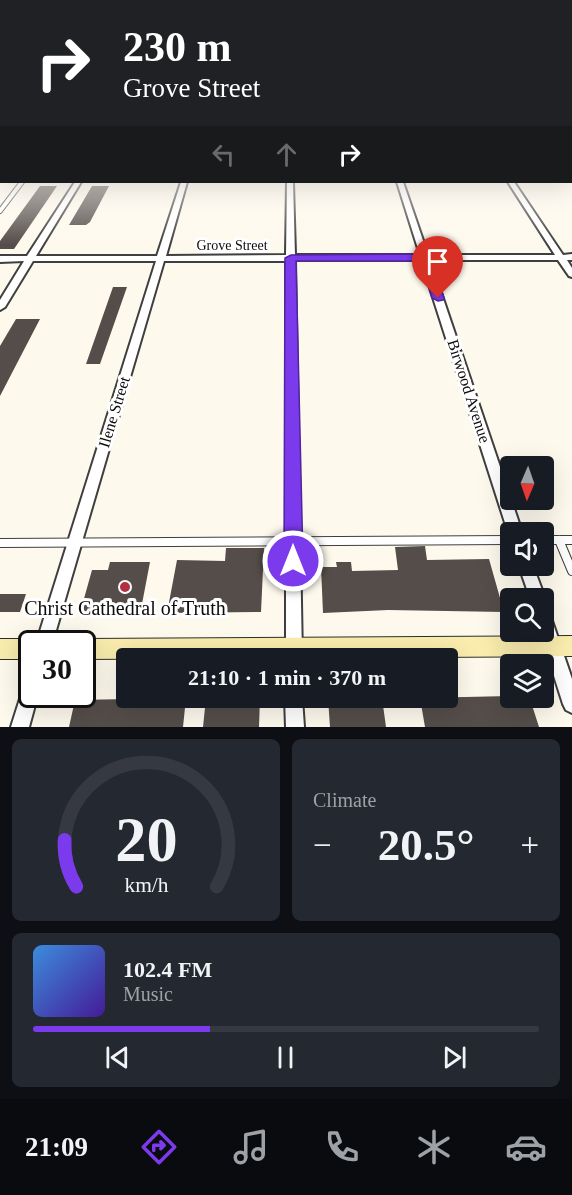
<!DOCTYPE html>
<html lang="en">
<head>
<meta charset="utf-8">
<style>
  :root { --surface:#171b24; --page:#242831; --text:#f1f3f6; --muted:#9ea1a6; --line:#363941; --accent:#7c3aed }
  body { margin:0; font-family:Georgia,serif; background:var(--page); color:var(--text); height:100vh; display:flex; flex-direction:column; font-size:22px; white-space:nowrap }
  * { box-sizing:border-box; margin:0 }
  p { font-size:20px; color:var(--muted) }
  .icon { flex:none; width:33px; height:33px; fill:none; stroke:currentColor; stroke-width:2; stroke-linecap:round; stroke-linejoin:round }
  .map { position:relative; height:727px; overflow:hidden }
  .side { display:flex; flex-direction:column; gap:12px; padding:12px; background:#0d0f14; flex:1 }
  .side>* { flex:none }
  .hud { position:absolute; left:0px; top:0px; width:573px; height:183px; box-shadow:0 6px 24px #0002; background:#202124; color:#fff; overflow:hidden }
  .needle { width:39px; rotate:182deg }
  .buttons { position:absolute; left:500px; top:456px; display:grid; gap:12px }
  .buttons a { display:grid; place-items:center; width:54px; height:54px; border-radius:6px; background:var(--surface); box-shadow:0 6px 24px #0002; font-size:30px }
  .speed { position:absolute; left:18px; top:630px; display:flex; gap:12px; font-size:30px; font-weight:700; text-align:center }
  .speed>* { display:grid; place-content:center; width:78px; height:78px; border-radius:50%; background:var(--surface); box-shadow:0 6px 24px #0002; line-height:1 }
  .speed .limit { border:3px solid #111; border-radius:9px; background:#fff; color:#111 }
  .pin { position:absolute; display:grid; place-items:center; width:51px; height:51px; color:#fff; margin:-62px -26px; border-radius:50% 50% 50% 0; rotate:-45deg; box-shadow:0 0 6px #0007 }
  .pin .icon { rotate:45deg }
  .me { position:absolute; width:66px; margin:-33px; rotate:0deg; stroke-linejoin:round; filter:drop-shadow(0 0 4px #0008) }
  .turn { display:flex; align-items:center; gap:21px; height:126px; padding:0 24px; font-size:27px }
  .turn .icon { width:78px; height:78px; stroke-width:2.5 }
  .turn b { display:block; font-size:42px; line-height:51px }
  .lanes { display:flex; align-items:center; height:57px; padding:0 24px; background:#0003; justify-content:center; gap:30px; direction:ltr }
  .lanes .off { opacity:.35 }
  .big { font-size:45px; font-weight:800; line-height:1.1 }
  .side .widget { flex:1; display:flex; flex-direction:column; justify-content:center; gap:9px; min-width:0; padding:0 21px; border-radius:9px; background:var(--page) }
  .side .dial { align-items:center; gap:0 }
  .dial svg { height:156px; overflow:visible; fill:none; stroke:var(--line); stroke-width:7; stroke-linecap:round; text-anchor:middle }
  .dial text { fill:var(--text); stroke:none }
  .song { display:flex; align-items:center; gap:18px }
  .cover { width:72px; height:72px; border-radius:9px; background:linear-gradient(135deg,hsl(210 70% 55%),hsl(260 70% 35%)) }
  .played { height:6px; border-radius:3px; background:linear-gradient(90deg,var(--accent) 35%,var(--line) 35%) }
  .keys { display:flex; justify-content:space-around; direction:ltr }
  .heat { display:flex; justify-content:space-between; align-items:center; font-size:33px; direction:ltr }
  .side .tiles { flex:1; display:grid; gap:12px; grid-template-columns:1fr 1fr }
  .widget:last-child { grid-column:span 2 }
  .trip { position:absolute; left:116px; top:648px; width:342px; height:60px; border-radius:6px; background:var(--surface); box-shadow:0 6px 24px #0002; font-weight:800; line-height:60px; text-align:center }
  .dock { display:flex; height:96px; justify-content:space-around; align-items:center; background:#090b0e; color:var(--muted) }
  .dock .icon { width:42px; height:42px }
  .dock .active { color:var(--accent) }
  .dock b { font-size:27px; color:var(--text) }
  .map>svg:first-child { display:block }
</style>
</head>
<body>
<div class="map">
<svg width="572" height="727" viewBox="0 0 572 727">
  <rect width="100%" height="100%" fill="#fef9ed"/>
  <path fill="#544d49" d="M40 186H57L14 249H0V241Z
    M92 186H109L90 222 86 225H69Z
    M113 287H127L100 364H86Z
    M16 319H40L0 396V346Z
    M425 546 427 560 489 559 504 612 388 610 323 613 321 567H337L336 562H351L352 571 398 570 395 547Z
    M226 548H264L261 612 167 613 177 560 225 561Z
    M110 562H150L142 604H144L143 613H80L92 570H108Z
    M0 594H26L20 612H0Z
    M510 696 526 698 531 702 539 727H425L420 698Z
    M186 698 183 727H69L75 700Z
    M206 698H260L259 727H203Z
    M328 698H382L386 727H330Z"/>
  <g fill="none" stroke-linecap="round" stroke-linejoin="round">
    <defs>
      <path id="service-far1" d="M0 211 22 182"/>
      <path id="service" d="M543 540H572
        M559 540 572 571
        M0 543 510 540"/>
      <path id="minor" d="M75 182H81L36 256H157L181 182H187L166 256 286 255 287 182H293L295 255H420L397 182H403L428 255H555L508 182H514L563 255 572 254V260H567L572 268V277L569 276 558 260H430L522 532H510V536L508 532 421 260H295L302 658H286V261H164L52 644H36L156 261H33L5 307 0 310V300L24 261 0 262V256H27Z
        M519 566H533L545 598 543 602V598H530Z
        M543 611 549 613 551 618 572 679V713L566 710 563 704 540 632H543Z
        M32 678V694H38L29 727H11L24 686 26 680Z
        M285 698H302L304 727H286Z"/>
      <path id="tertiary" d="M0 147H2L0 153Z"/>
      <path id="secondary" d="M572 636V656L82 659V644H74L82 639Z
        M0 639H32L40 644H32V659H0Z"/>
    </defs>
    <use href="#service-far1" stroke="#3f3f3f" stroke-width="6"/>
    <use href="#service" stroke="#3f3f3f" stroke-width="10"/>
    <use href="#minor" stroke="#3f3f3f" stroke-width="4"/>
    <use href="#tertiary" stroke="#3f3f3f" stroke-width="3"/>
    <use href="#secondary" stroke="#2e2e2e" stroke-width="2"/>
    <use href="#service-far1" stroke="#fff" stroke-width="4"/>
    <use href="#service" stroke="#fff" stroke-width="8"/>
    <use href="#minor" fill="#fff" fill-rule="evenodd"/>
    <use href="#tertiary" fill="#fff" fill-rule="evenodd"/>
    <use href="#secondary" fill="#f9ecad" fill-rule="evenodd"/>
  </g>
  <linearGradient id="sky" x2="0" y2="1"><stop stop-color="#93c5ec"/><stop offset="0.58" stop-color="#fffcf7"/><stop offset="1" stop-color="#fffcf7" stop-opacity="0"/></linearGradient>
  <rect width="572" height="245" fill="url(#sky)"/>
  <path fill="#7c3aed" stroke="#51269a" stroke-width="1.5" d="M425 254 430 257 444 298 443 300 438 301 432 298 421 261H296L303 561 300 567 293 569 286 567 284 561 285 258 291 255Z"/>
  <circle fill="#b22f3d" stroke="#fff" stroke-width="2" cx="125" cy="587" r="6"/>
  <g text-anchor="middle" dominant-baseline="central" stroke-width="6" stroke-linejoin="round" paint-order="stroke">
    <g font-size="14" fill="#0c0c0c" stroke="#fff">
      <text x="232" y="245">Grove Street</text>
    </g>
    <g font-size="16" fill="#0c0c0c" stroke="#fff">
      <text transform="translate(469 391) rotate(72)">Birwood Avenue</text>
      <text transform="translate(114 412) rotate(-73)">Ilene Street</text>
    </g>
    <g font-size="20" fill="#0c0c0c" stroke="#fff">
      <text x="125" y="608">Christ Cathedral of Truth</text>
    </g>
  </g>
</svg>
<div class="buttons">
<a><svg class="needle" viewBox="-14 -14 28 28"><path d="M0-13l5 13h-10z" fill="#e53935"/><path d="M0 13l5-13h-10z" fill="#9ea1a6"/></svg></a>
<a><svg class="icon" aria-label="sound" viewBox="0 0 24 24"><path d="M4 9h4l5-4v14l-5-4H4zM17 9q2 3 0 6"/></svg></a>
<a><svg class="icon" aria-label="search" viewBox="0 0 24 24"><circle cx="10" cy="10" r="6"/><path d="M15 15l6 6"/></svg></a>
<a><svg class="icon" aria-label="layers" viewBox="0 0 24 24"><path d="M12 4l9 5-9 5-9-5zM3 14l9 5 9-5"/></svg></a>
</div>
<div class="speed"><div class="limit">30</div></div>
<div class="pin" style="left:438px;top:298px;background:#d93025"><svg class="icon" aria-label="arrive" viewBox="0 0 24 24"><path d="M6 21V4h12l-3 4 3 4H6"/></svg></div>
<svg class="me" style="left:293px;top:561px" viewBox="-20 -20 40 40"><circle r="17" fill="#7c3aed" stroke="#fff" stroke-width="3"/><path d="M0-11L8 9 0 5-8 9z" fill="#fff"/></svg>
<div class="trip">21:10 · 1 min · 370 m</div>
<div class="hud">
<div class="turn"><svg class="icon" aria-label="right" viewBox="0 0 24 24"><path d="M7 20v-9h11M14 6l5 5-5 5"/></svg><div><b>230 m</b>Grove Street</div></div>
<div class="lanes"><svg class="icon off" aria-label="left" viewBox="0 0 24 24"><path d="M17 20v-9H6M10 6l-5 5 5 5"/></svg><svg class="icon off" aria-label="ahead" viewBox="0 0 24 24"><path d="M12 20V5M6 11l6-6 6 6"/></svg><svg class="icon" aria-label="right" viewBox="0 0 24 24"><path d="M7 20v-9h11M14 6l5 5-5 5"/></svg></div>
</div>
</div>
<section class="side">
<div class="tiles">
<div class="widget dial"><svg viewBox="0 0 100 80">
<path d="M14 69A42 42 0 1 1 86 69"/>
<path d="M14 69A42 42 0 0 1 8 45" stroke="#7c3aed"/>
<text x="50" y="56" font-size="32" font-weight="700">20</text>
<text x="50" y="72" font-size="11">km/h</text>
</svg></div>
<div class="widget"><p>Climate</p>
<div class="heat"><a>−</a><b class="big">20.5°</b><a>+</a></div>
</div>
<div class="widget">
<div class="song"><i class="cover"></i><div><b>102.4 FM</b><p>Music</p></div></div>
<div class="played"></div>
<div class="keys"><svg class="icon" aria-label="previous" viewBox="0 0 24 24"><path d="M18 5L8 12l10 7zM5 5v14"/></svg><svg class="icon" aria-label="pause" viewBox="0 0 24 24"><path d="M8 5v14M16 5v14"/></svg><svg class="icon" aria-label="next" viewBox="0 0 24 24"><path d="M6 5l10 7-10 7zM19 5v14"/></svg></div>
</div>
</div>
</section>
<nav class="dock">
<b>21:09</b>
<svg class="icon active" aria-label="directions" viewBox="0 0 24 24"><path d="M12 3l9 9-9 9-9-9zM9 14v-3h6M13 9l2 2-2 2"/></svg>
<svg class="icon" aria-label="music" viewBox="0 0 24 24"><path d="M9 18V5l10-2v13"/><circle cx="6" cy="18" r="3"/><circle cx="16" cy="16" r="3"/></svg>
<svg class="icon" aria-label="phone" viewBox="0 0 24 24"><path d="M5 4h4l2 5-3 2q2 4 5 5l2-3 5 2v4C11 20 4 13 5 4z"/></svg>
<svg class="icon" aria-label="climate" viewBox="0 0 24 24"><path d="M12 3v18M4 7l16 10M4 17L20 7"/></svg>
<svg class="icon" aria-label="car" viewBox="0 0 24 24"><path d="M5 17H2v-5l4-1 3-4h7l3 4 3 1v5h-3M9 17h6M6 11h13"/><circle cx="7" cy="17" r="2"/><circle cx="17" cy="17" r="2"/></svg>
</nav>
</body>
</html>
